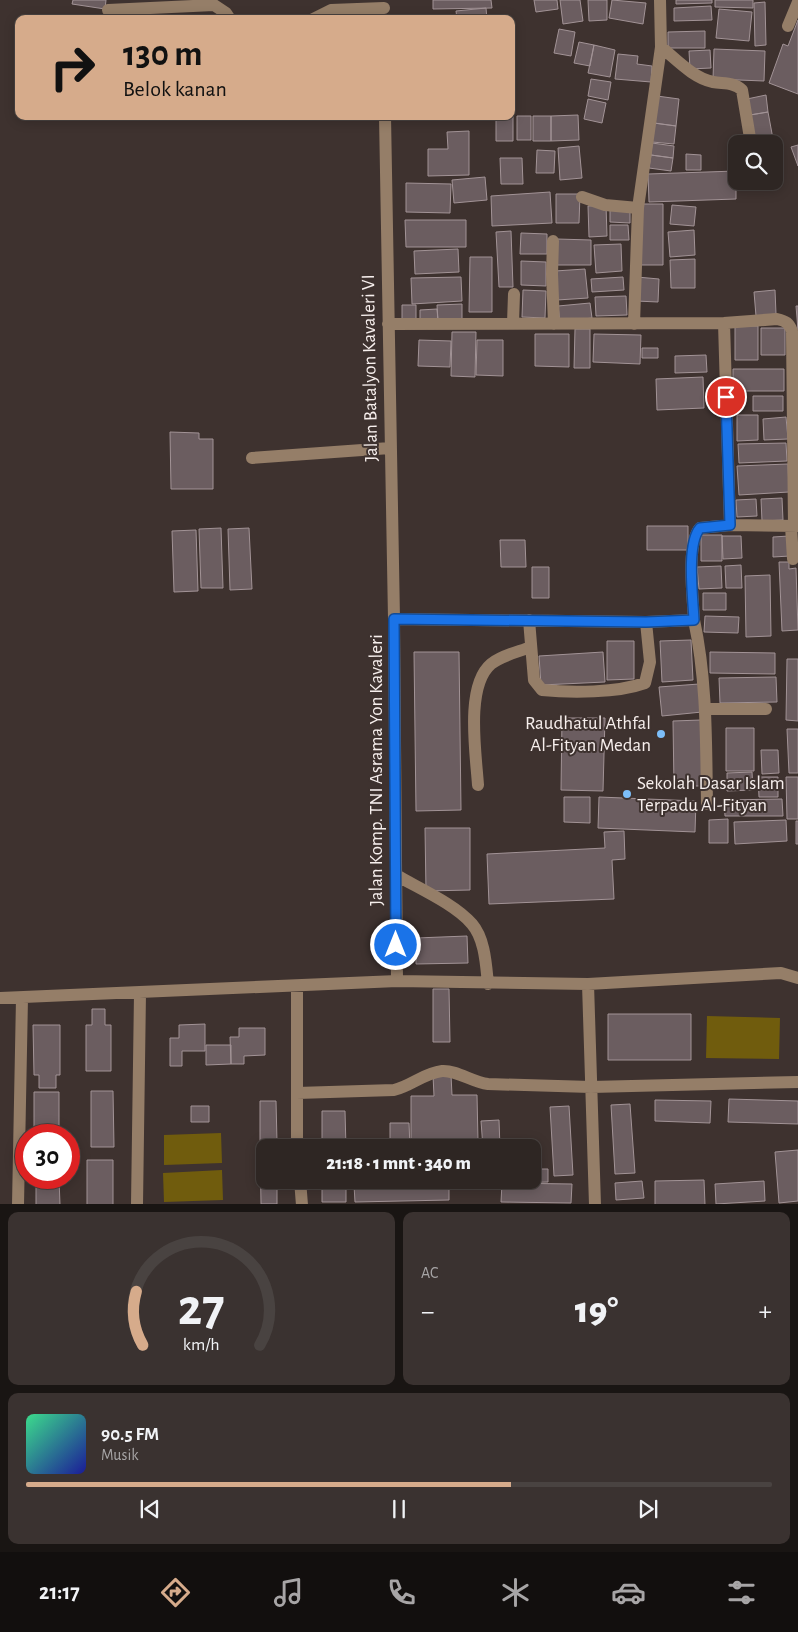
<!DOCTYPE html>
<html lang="id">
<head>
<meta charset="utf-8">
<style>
  :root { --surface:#2e2623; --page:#3a3230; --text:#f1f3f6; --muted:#a7a5a6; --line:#494341; --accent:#d6ab8b }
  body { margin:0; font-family:"Alegreya Sans",sans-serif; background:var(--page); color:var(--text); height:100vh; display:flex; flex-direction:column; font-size:19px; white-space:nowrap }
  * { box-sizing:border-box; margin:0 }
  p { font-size:16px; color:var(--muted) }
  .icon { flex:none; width:28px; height:28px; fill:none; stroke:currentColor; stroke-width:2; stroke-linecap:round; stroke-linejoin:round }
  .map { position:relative; height:1204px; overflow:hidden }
  .panel { display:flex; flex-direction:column; gap:8px; padding:8px; background:#191513; flex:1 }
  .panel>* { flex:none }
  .guide { position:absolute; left:15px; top:15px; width:500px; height:105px; border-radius:10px; box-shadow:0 2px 12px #0003,0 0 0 1px var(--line); background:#d6ab8b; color:#111; overflow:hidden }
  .fabs { position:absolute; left:728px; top:135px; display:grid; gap:10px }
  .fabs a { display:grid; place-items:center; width:55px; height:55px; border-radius:10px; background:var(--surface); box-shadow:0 2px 12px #0003,0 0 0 1px var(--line); font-size:25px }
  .speed { position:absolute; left:15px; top:1124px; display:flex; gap:10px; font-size:25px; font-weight:700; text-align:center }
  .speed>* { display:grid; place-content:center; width:65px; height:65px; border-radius:50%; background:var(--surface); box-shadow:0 2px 12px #0003,0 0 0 1px var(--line); line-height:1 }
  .speed .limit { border:8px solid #d22; background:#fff; color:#111 }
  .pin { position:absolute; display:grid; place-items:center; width:42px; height:42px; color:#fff; margin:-21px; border:2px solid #fff; border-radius:50%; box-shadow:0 1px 5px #0007 }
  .me { position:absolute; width:55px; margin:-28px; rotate:0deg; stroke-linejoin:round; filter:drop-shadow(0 0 4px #0008) }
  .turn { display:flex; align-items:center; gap:18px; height:105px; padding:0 25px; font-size:22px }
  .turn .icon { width:65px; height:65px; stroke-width:2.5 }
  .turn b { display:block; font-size:35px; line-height:42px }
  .big { font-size:38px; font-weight:800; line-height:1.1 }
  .panel .card { flex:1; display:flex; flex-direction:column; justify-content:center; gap:8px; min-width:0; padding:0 18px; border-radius:10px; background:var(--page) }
  .panel .dial { align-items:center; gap:0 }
  .dial svg { height:130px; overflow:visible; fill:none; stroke:var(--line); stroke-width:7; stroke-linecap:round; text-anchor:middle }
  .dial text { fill:var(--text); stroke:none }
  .song { display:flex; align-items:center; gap:15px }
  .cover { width:60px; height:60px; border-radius:8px; background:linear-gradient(135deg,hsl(150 70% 55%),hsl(240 70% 35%)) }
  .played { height:5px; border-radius:2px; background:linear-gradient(90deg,var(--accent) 65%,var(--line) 65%) }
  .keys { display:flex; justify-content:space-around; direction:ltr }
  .heat { display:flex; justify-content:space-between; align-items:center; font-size:28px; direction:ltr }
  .panel .tiles { flex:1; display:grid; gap:8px; grid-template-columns:1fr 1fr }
  .card:last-child { grid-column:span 2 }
  .trip { position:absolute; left:256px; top:1139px; width:285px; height:50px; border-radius:10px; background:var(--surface); box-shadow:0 2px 12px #0003,0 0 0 1px var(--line); font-weight:800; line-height:50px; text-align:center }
  .menu { display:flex; height:80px; justify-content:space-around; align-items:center; background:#120f0e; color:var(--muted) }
  .menu .icon { width:35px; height:35px }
  .menu .on { color:var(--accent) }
  .menu b { font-size:22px; color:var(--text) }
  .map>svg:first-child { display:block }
</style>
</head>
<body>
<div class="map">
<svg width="798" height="1205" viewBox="0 0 798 1205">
  <rect width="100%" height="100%" fill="#3e322f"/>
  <path fill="#705c0d" d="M707 1016 780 1018 779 1059 706 1058Z
    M221 1133 222 1163 164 1165V1135Z
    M222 1170 223 1200 164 1202 163 1173Z"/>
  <path fill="#6b5d60" stroke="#a29396" d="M73 0H106L105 9 72 4Z
    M433 0H491L492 8 433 9Z
    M534 0H557L558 9 536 12Z
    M560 0H580L583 21 563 24Z
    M588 0H607V20L589 21Z
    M612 0 646 3 643 24 609 18Z
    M676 0H712V3L676 4Z
    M715 0H753V8L715 7Z
    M765 2 766 45 755 46 754 3Z
    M711 6 712 20 674 21V8Z
    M486 8 487 19H457L456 11Z
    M719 9 752 12 749 41 716 38Z
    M798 20V94L769 83 783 44 788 46Z
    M559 29 575 32 571 56 554 53Z
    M705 31V48H668V32Z
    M579 42 594 45 590 66 574 63Z
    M594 45 615 50 610 77 588 73Z
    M714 49 765 51 764 81 713 79Z
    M710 50 711 68 690 69 689 51Z
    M618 54 638 56 637 64 652 66 651 82 615 79Z
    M591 79 611 82 608 100 588 96Z
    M766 95 768 112 750 115 747 99Z
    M657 96 679 99 676 126 654 123Z
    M588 99 606 103 602 123 584 119Z
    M768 112 773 139 755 142 750 115Z
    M511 115H513V141H496V116Z
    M578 115 579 140 551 141V116Z
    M517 116H531V140H517Z
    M533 116H551V141H533Z
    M654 123 676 126 674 144 652 142Z
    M469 131V175L428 176V149H448L447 132Z
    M773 139 777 158H774V144L755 142Z
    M652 143 674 146 673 158 651 155Z
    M798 145V166L791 147Z
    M579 146 582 178 560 180 558 148Z
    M537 150 555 151 554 173H536Z
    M686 154 701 155V170H686Z
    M651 155 673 158 671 171 649 168Z
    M500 158H522L523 184H501Z
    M736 171V199L649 202 648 174Z
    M485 177 487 200 454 203 452 180Z
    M406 183 451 184 450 213 406 212Z
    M550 192 552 223 492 226 491 196Z
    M556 194H580L579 223H556Z
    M640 204H663V265H641Z
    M606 205 607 236 589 237 588 206Z
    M672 205 696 207 694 226 670 224Z
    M610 208H630V223L610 222Z
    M405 220H466V247H406Z
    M610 225H628L629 240H610Z
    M694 230 695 255 670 257 668 232Z
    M511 231 513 287H499L496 232Z
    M521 233 547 234V254H520Z
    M557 239 591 240V265H557Z
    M621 244 622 271 596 273 594 245Z
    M458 249 459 272 415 274 414 251Z
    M470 257H492V312H469Z
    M695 259V288H671L670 260Z
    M521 261 546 262V286L521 285Z
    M585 269 588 298 557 300 555 271Z
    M461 277 462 301 412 304 411 278Z
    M623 277 624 290 592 292 591 279Z
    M637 277 659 279 658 302 636 301Z
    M523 290 546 291 545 318 522 317Z
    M775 290 776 314 756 316 754 292Z
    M626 296 627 315 596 316 595 297Z
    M590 303 592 318 560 322 558 306Z
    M462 304V321H438L437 305Z
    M402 305H416V323H402Z
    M796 306H798V330Z
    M437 309 438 321 420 322V310Z
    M735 326H758V360H735Z
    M761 328H785V355H761Z
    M575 329H590V368H574Z
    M452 332H476L475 377 451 376Z
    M535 334H569V367L535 366Z
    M594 334 641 335 640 364 593 362Z
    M419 340 451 341 450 367 418 366Z
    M477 340H503V376L476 375Z
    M642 348H658V358H642Z
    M706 355 707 372 675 373V356Z
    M733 369H784V391H733Z
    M703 377 704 408 657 410 656 379Z
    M753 396H783V411H753Z
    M737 415H758V440L737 441Z
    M786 417 788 439 764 440 763 419Z
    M170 432 199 433V439H213V489H171Z
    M786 443 787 461 739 463 738 444Z
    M788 464 789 492 739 495 737 466Z
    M782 498 783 520 762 521 761 499Z
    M756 499 757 516 737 517 736 500Z
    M647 526H688V550H647Z
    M221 528 223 588H201L199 529Z
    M249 528 252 589 230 590 228 529Z
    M196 530 198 591 174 592 172 531Z
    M701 535H722V561H701Z
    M722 536H741L742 558 723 559Z
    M789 536 790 556 773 557V537Z
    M500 540H525L526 567H501Z
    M779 562H789V569L796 568 798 630 782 631Z
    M741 565 742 588H726L725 566Z
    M721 566 722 588 699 589 697 567Z
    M532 567H549V598H532Z
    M770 575 771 636 746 637 745 576Z
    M703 593H726V610H703Z
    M705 616 739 617 738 633 704 632Z
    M691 640 693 680 662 682 660 641Z
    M607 641H634V679L607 680Z
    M414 652H459L461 810 416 811Z
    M603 652 605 682 541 685 539 656Z
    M710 652 775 653V674L710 673Z
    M787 659H798V721L786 720Z
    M776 677 777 702 720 703 719 678Z
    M699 684 702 712 662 716 659 687Z
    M562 718H605L603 791 561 790Z
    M701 720 702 786H674L673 721Z
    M726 728H754V771H726Z
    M787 729H798V773H789Z
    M761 750H778L779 773 762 774Z
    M752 772 753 790 727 791V773Z
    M758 777H778V797H759Z
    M786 777H798V819H787Z
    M564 797H590V823L564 822Z
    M599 797 696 801 695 832 598 828Z
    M782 799 783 816H725L724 800Z
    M728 819V843H709V820Z
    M786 820 787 841 735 844 734 822Z
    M796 821H798V844H796Z
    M425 828H470V890L426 891Z
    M624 831 625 859 612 860 614 899 489 904 487 854 605 848 604 832Z
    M467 936 468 963 416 964V938Z
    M433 989H449L450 1042H433Z
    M92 1009H105V1025H111V1071H86V1025H92Z
    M608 1014H691V1060H608Z
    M205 1024V1051H182V1066H170V1038H179V1025Z
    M33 1025H60V1075H56V1088H39V1075H34Z
    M239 1028H265V1055L244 1056V1064H231L230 1037H239Z
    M206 1045H231V1064L206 1065Z
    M433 1075H451L452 1095H477L478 1141 411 1142V1096H434Z
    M91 1091H113L114 1147H91Z
    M34 1092H59V1135H34Z
    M729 1099 798 1101V1124L728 1122Z
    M655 1100 711 1101 710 1123 655 1121Z
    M260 1101H276L277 1142H260Z
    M630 1104 635 1173 615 1174 611 1105Z
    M191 1106H209V1122H191Z
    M569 1106 573 1175 554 1176 550 1107Z
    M322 1111H345L346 1148H322Z
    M499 1120 500 1148H483L481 1121Z
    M390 1123H409L410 1148H390Z
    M260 1144H276V1148H265V1180H277V1204H261Z
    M798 1150V1201L779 1203 775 1152Z
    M87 1160H113V1205H87Z
    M532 1169H548V1182L512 1183V1180H532Z
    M36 1178H59L60 1205H36Z
    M322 1180H346V1202H322Z
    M704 1180 705 1205H655V1181Z
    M642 1181 644 1198 616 1200 615 1183Z
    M764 1181 765 1201 716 1204 715 1184Z
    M449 1183V1200L355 1202 354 1185Z
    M502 1183 572 1184 571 1203 501 1202Z"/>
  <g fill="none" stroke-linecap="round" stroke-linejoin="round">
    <path stroke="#957e68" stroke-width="12" d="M108 10 214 5 226 13 230 19
      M313 19 331 10 384 8
      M788 26 798 2
      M661 47C676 59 693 78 713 82 723 84 734 82 742 90L751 144
      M385 116 394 619 397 981
      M582 197 605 205 638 208
      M553 241 552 274 554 324
      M513 323 514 294
      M724 323 730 525
      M388 324 724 323 777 319C786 321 789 323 792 331L794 526
      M634 324 638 208 661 47 660 0
      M252 458 390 448
      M791 526 793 559
      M394 619 646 622 694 620C693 598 686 544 700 528L730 525 798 526
      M529 620 534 680 542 690C571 693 617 693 645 683L650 662 646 622
      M694 620C707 680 706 743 707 804
      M705 709H766
      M478 785C476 754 465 686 491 664 502 655 518 652 531 647
      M396 875C418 888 455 904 472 924 485 939 486 965 488 984
      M588 984 595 1205
      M0 998 397 981 588 984 781 973 798 978
      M297 1093 394 1090C411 1086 424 1073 442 1071 457 1070 472 1082 488 1084L591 1087 798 1082
      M297 1148V986
      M300 1180 302 1205
      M18 1205 22 998
      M137 1205 140 993"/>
  </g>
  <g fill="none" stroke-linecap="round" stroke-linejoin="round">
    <defs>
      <path id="route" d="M396 945 394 619 646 622 694 620C693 598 686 544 700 528L730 525 726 397"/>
    </defs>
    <use href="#route" stroke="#114b97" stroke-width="12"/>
    <use href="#route" stroke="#1a73e8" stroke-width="9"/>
  </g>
  <g fill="#7cbef9" stroke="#3e322f" stroke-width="2">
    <circle cx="661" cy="734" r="5"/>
    <circle cx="627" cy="794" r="5"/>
  </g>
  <g text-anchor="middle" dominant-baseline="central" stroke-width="4" stroke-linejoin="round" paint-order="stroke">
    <g font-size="19" fill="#f7efed" stroke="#3e322f">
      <text transform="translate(370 368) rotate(-91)">Jalan Batalyon Kavaleri VI</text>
      <text transform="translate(376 770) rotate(-90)">Jalan Komp. TNI Asrama Yon Kavaleri</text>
    </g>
    <g font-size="19" fill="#f7efed" stroke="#3e322f" text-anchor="end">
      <text x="651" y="723">Raudhatul Athfal<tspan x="651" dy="22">Al-Fityan Medan</tspan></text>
      <text x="637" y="783" text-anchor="start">Sekolah Dasar Islam<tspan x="637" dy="22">Terpadu Al-Fityan</tspan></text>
    </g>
  </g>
</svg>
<div class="fabs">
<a><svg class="icon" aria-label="search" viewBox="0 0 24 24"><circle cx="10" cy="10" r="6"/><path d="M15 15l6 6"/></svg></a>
</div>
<div class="speed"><div class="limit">30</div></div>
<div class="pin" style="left:726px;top:397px;background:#d93025"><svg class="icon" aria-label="arrive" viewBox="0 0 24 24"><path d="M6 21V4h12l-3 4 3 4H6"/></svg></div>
<svg class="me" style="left:396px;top:945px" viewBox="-20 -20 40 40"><circle r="17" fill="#1a73e8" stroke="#fff" stroke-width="3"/><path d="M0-11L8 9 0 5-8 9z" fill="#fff"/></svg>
<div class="trip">21:18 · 1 mnt · 340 m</div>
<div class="guide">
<div class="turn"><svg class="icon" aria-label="right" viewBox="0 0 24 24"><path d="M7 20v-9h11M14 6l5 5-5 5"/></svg><div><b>130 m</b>Belok kanan</div></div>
</div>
</div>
<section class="panel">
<div class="tiles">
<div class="card dial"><svg viewBox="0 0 100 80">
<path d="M14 69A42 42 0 1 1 86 69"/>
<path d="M14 69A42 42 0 0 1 10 36" stroke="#d6ab8b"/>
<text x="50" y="56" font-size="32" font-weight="700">27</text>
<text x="50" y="72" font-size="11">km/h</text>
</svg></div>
<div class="card"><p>AC</p>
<div class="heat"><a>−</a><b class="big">19°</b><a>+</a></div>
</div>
<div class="card">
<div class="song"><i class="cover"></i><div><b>90.5 FM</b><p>Musik</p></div></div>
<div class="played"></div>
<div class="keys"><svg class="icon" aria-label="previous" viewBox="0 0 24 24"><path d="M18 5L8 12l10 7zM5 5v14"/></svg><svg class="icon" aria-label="pause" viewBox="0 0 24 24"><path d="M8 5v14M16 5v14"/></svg><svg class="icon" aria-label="next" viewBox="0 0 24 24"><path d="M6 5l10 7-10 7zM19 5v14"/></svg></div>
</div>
</div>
</section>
<nav class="menu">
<b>21:17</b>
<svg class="icon on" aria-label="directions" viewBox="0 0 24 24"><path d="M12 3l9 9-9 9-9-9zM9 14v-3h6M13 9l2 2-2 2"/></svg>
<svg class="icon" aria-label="music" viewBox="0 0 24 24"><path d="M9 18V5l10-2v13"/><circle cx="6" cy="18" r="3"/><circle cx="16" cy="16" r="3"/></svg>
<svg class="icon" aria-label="phone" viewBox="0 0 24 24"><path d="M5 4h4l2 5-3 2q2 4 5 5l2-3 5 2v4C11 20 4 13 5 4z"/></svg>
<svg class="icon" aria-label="climate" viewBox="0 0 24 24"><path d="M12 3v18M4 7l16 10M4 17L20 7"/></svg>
<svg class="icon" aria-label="car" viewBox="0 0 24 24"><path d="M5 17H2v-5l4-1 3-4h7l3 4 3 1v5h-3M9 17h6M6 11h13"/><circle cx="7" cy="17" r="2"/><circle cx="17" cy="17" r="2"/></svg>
<svg class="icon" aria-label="filters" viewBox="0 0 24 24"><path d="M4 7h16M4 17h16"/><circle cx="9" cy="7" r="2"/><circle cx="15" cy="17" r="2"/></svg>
</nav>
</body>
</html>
